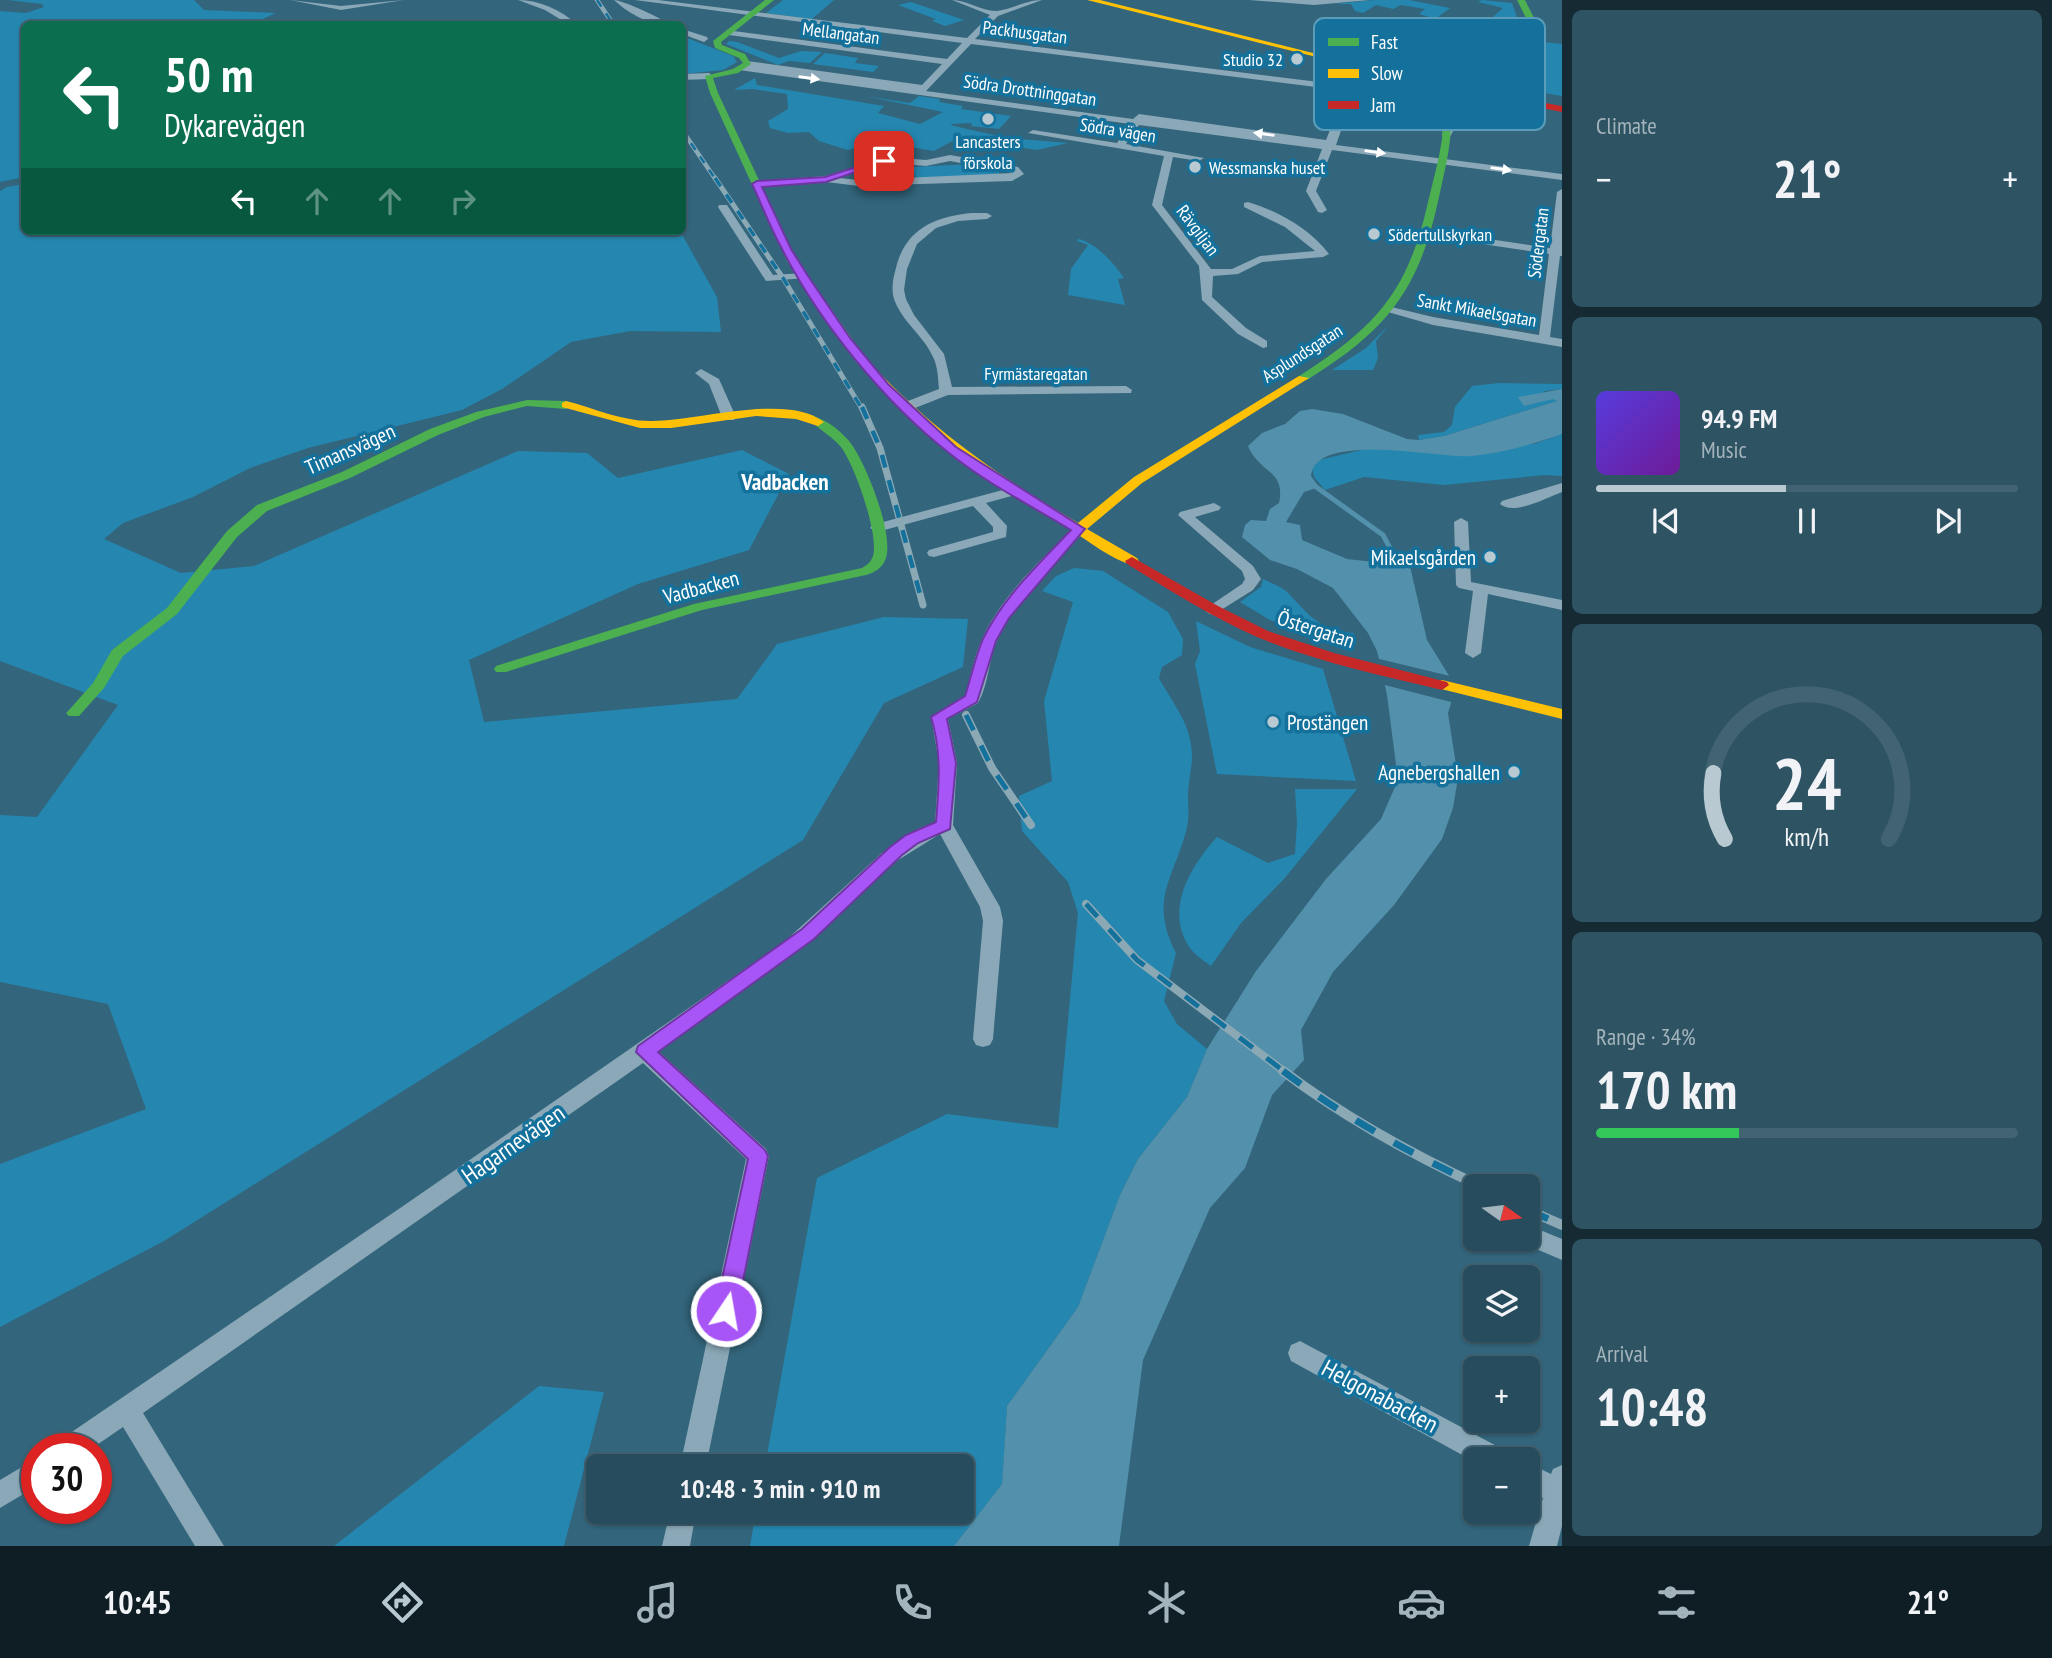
<!DOCTYPE html>
<html lang="en">
<head>
<meta charset="utf-8">
<style>
  :root { --surface:#264c5d; --page:#2e5363; --text:#f1f3f6; --muted:#a4b4bc; --line:#426372; --accent:#b8c9d1 }
  body { margin:0; font-family:"PT Sans Narrow",sans-serif; background:var(--page); color:var(--text); height:100vh; display:flex; flex-direction:column; font-size:26px; white-space:nowrap }
  * { box-sizing:border-box; margin:0 }
  p { font-size:23px; color:var(--muted) }
  .icon { flex:none; width:38px; height:38px; fill:none; stroke:currentColor; stroke-width:2; stroke-linecap:round; stroke-linejoin:round }
  .map { position:relative; flex:1; overflow:hidden }
  .details { display:flex; flex-direction:column; gap:10px; padding:10px; background:#152a33; width:490px }
  .details>* { flex:none }
  .guide { position:absolute; left:21px; top:21px; width:665px; height:214px; border-radius:10px; box-shadow:0 2px 5px #0004,0 0 0 2px var(--line); background:#0b6e4f; color:#fff; overflow:hidden }
  .needle { width:46px; rotate:104deg }
  .tools { position:absolute; left:1463px; top:1174px; display:grid; gap:14px }
  .tools a { display:grid; place-items:center; width:77px; height:77px; border-radius:10px; background:var(--surface); box-shadow:0 2px 5px #0004,0 0 0 2px var(--line); font-size:35px }
  .speed { position:absolute; left:21px; top:1433px; display:flex; gap:14px; font-size:35px; font-weight:700; text-align:center }
  .speed>* { display:grid; place-content:center; width:91px; height:91px; border-radius:50%; background:var(--surface); box-shadow:0 2px 5px #0004,0 0 0 2px var(--line); line-height:1 }
  .speed .limit { border:10px solid #d22; background:#fff; color:#111 }
  .pin { position:absolute; display:grid; place-items:center; width:60px; height:60px; color:#fff; margin:-30px; border-radius:14px; box-shadow:0 4px 10px #0006 }
  .me { position:absolute; width:77px; margin:-38px; rotate:12deg; stroke-linejoin:round; filter:drop-shadow(0 0 5px #0008) }
  .turn { display:flex; align-items:center; gap:24px; height:147px; padding:0 28px; font-size:32px }
  .turn .icon { width:91px; height:91px; stroke-width:2.5 }
  .turn b { display:block; font-size:49px; line-height:60px }
  .lanes { display:flex; align-items:center; height:66px; padding:0 28px; background:#0003; justify-content:center; gap:35px; direction:ltr }
  .lanes .off { opacity:.35 }
  .big { font-size:52px; font-weight:700; line-height:1.1 }
  .details .card { flex:1; display:flex; flex-direction:column; justify-content:center; gap:10px; min-width:0; padding:0 24px; border-radius:10px; background:var(--page) }
  .details .dial { align-items:center; gap:0 }
  .dial svg { height:182px; overflow:visible; fill:none; stroke:var(--line); stroke-width:7; stroke-linecap:round; text-anchor:middle }
  .dial text { fill:var(--text); stroke:none }
  .song { display:flex; align-items:center; gap:21px }
  .cover { width:84px; height:84px; border-radius:10px; background:linear-gradient(135deg,hsl(250 70% 55%),hsl(280 70% 35%)) }
  .played { height:7px; border-radius:4px; background:linear-gradient(90deg,var(--accent) 45%,var(--line) 45%) }
  .keys { display:flex; justify-content:space-around; direction:ltr }
  .heat { display:flex; justify-content:space-between; align-items:center; font-size:38px; direction:ltr }
  .charge { height:10px; border-radius:5px; background:linear-gradient(90deg,#34c759 34%,var(--line) 0) }
  .trip { position:absolute; left:586px; top:1454px; width:388px; height:70px; border-radius:10px; background:var(--surface); box-shadow:0 2px 5px #0004,0 0 0 2px var(--line); font-weight:700; line-height:70px; text-align:center }
  .menu { display:flex; height:112px; justify-content:space-around; align-items:center; background:#0f1e25; color:var(--muted) }
  .menu .icon { width:49px; height:49px }
  .menu .on { color:var(--accent) }
  .menu b { font-size:32px; color:var(--text) }
  main { display:flex; flex:1; min-height:0 }
  .map>svg:first-child { display:block }
</style>
</head>
<body>
<main>
<div class="map">
<svg width="1562" height="1546" viewBox="0 0 1562 1546">
  <rect width="100%" height="100%" fill="#33657c"/>
  <path fill="#2587b0" d="M8 0H194L204 10 276 13 251 24H24V177L0 182V11L26 13 44 7 42 4Z
    M783 0H834L812 19 766 13Z
    M1374 0H1409L1450 8 1417 33 1407 31 1429 17 1419 14 1425 9 1401 5 1393 9 1376 5 1363 13 1355 11 1351 4H1334Z
    M1482 0 1512 3 1518 20 1514 31 1483 26 1503 8 1478 2Z
    M911 2 964 20 945 26 932 21 936 19 898 5Z
    M682 36 733 56 737 62 723 70 683 74Z
    M729 41 737 42 779 58 801 51 822 52 810 63 789 61 778 65 726 44Z
    M1543 42 1562 44V96L1489 84 1484 81 1487 76 1522 51Z
    M825 53 858 58 855 63 879 66 873 72 813 64Z
    M755 78 757 85 884 106 878 113 920 124 943 112 865 96 910 103 919 96 940 99 939 102 963 106 961 109 1011 116 999 129 971 126 972 123 950 124 954 126 1007 138 1068 143 1037 150 958 138 934 151 879 142 848 150 819 141 809 132 788 133 770 128 768 121 788 109 787 94 752 89 734 90Z
    M974 164 997 168 1000 175 916 178 911 167Z
    M24 184V231H680L717 297 721 332 630 331 571 342 502 389 462 410 308 448 250 468 193 497 123 523 104 539 181 573 254 566 518 451 587 453 618 478 742 450 789 474 749 550 638 584 469 660 484 722 737 699 777 644 884 617 968 619 963 667 884 703 803 840 164 1241 0 1327V1164L146 1109 108 1004 0 982V815L37 817 118 705 0 661V191L7 187Z
    M1078 239C1095 242 1114 263 1124 278L1118 279 1125 305 1068 295 1071 269 1088 245 1077 241Z
    M1389 325 1376 341 1378 358 1373 370H1332L1366 348Z
    M1499 383 1562 384V389L1545 391 1524 406 1554 398 1557 401 1444 436 1419 440 1418 435 1444 432 1452 425 1455 407 1472 386Z
    M1562 434V476L1545 475 1444 485 1364 477 1325 490 1314 477 1312 468 1319 460 1366 449 1534 444Z
    M1074 568 1103 571 1168 612 1183 639 1182 655 1162 667 1159 678C1170 699 1188 720 1191 745 1194 762 1189 776 1188 793 1188 808 1190 820 1185 835 1171 882 1150 902 1176 953L1164 1001 1177 1024 1207 1049 1187 1097 1138 1159 1120 1195 1078 1307 1007 1406 1002 1484 954 1546H750L756 1512H962V1466H765L817 1178 947 1114 1058 1128 1078 913 1068 882 1022 831 1019 796 1052 781 1044 701 1073 602 1042 591 1056 576Z
    M1263 579C1271 583 1282 587 1288 593 1311 617 1318 629 1354 633L1352 650 1270 620 1240 602 1261 587Z
    M1196 621 1250 647 1323 669 1356 781 1217 774 1195 664 1200 651Z
    M1295 789H1357L1284 879 1241 923 1211 966C1204 961 1195 955 1190 948 1164 910 1190 867 1217 837L1268 863 1295 854 1297 823Z
    M539 1386 604 1392 564 1546H334Z"/>
  <path fill="#5390ab" d="M1562 389V434C1534 444 1502 453 1472 456 1441 459 1315 430 1311 476L1319 487 1304 492 1286 522 1300 525 1302 540 1347 559 1410 566 1427 640 1456 687 1448 713 1458 778 1453 808 1442 839 1394 905 1333 972 1301 1030 1304 1060 1272 1095 1245 1168 1210 1208 1143 1360 1119 1546H954L1002 1484 1007 1406 1078 1307 1120 1195 1138 1159 1187 1097 1207 1049 1256 971 1326 879 1381 819 1398 780 1387 695 1377 651 1368 633 1333 588 1297 569 1270 560 1242 537 1245 525 1251 520 1266 521 1270 509 1279 503C1286 470 1260 474 1248 446L1262 433 1285 424 1300 411 1312 409 1343 414 1407 439 1419 440 1444 436 1557 401 1553 399 1524 406 1518 397Z"/>
  <path fill="#33657c" d="M1375 658 1454 677 1459 685 1455 703 1381 684Z"/>
  <g fill="none" stroke-linecap="round" stroke-linejoin="round">
    <path stroke="#5390ab" stroke-width="5" d="M1312 484 1383 535 1399 565"/>
    <path fill="#8aa8b7" fill-rule="evenodd" d="M290 0 341 6 404 0 341 10Z
      M518 0C540 0 560 10 577 24H568L545 10Z
      M614 0C622 0 661 18 669 24 650 26 628 13 614 0Z
      M635 0H658L967 38 990 15 952 0C967 0 983 12 997 11 1013 9 1026 0 1042 0L998 16 975 39 1343 85 1354 93 1336 145 1562 174V180L1332 150 1316 191 1327 210 1322 213 1318 212 1306 191 1322 149 1139 125 1126 144 1204 158 1199 161 1173 157 1162 205 1211 269H1232L1260 256 1315 251 1285 227 1244 207V203L1248 202C1278 211 1310 229 1329 254L1323 257 1262 262 1238 274 1213 276 1212 297 1246 328 1267 341V347L1263 348 1238 334 1202 300 1199 266 1152 205 1164 156 1028 133 1033 130 1117 143 1130 124 739 70V66L747 61 922 85 942 64 729 35 726 30 947 59 962 43ZM971 44 1340 90 1344 94 1326 140 1139 114 1133 119 926 91Z
      M1249 0H1370L1314 5Z
      M502 20 535 24H455L459 22Z
      M682 29 707 37 708 39 704 42 682 34Z
      M682 74 709 73 713 76 709 79 682 80Z
      M1504 96 1509 99 1507 101 1470 105 1462 113 1450 137 1442 135C1458 99 1465 96 1504 96Z
      M950 155 1018 167 1024 174 1012 181 859 186 826 182 757 187 752 184 757 181 825 176 889 157 926 160ZM950 161 1013 173 859 180 839 178 889 163 926 166Z
      M1562 189V256H1560L1550 337 1562 339V347L1433 325 1381 310 1387 306 1433 317 1539 335 1549 254 1448 239 1443 236 1448 233 1550 248 1557 192Z
      M719 205H727L773 275 803 273 809 276 807 278 766 281 718 207Z
      M972 213H987L992 216 987 219 958 221 936 228 917 244 907 269 904 290 906 299 914 315 944 354 952 387 1126 386 1132 390 1131 393 948 395 910 410H900V404L939 389C938 379 938 367 933 357 924 336 902 322 894 299 891 289 893 278 896 268 905 229 936 216 972 213Z
      M701 369 719 379 736 417 734 420H724L722 417 709 384 695 373Z
      M1562 483V492C1546 498 1514 516 1500 504L1502 501Z
      M1014 487 1021 491 1019 494 986 503 1007 526 1006 537 934 557 929 556 927 553 929 550 993 532V527L973 506 877 532 870 528 872 525Z
      M1214 503 1221 507 1219 510 1195 517 1253 566 1261 579 1253 590 1213 615 1208 613 1205 610 1208 607 1242 584 1245 579 1242 571 1178 515 1180 512Z
      M1461 518 1468 522 1471 582 1562 600V610L1488 594 1481 653 1473 658 1465 653 1473 591 1459 588 1456 585 1454 522Z
      M1079 525 1086 529 1084 532C1053 566 1016 598 997 641 988 661 989 684 978 703L948 719 957 763 953 825 1000 907 1003 921 993 1039 990 1045 983 1047 976 1045 973 1039 983 921 980 907 940 834 895 862 804 947 658 1051 766 1149 769 1156 706 1466H680L746 1159 643 1063 143 1413 224 1546H195L123 1427 91 1449H56L60 1440 406 1204 784 942 882 853 918 829 935 822 939 763 931 717 965 696C970 679 973 661 980 644 999 597 1040 562 1074 526Z
      M1528 1225 1562 1239V1260L1520 1242 1518 1239H1528Z
      M1475 1231V1239H1494L1488 1249 1480 1252 1472 1249 1468 1242Z
      M1300 1341 1506 1451 1510 1460H1475V1462L1291 1361 1288 1353 1291 1345Z
      M37 1458V1486L0 1508V1480Z
      M1528 1463 1551 1474 1553 1469 1562 1465V1526L1557 1546H1529L1543 1498 1528 1490Z
      M670 1512H696L690 1546H662Z"/>
    <path fill="#4caf50" fill-rule="evenodd" d="M765 0H774L721 42 722 45 745 54 751 64 738 73 713 78 718 93 797 261 865 357 863 359H855L787 261 710 93 705 76 733 69 743 63 739 58 715 48 713 41Z
      M1517 0H1525L1535 20 1525 43 1451 97C1448 111 1452 125 1450 140 1448 159 1443 178 1439 197 1419 291 1387 330 1307 380H1299V376C1376 327 1408 292 1428 202 1433 181 1439 160 1442 139 1443 124 1440 110 1443 96L1519 40 1527 20Z
      M527 400 566 401 572 405 566 409 527 406 484 417 438 435 350 478 267 511 237 537 177 614 123 656 104 688 79 716H69L66 713 69 710 93 683 112 650 167 608 227 531 257 505 342 472 430 429 476 412Z
      M818 418C830 422 840 431 849 441 865 460 894 533 886 558 883 567 875 573 866 575L702 610 506 672H496L494 669 496 666 694 604 862 568C867 565 871 562 873 556 879 534 855 466 841 447 833 437 821 431 812 422Z"/>
    <path fill="#ffc107" fill-rule="evenodd" d="M1087 0H1100L1361 65 1357 67Z
      M855 355H863C926 426 997 475 1078 523L1134 477 1299 376 1309 378 1142 483 1087 529 1137 558 1139 561 1132 565C1111 559 1090 542 1072 531 990 481 918 432 855 359Z
      M566 401C594 408 621 421 650 421 695 422 787 392 824 422L818 426 796 419 756 416 671 428H640L562 407V403Z
      M1442 680 1562 709V719L1437 688 1435 685 1437 682Z"/>
    <path fill="#c62828" fill-rule="evenodd" d="M1354 63 1455 87 1562 106V112L1455 91 1354 67Z
      M1132 557 1218 606 1268 631 1334 653 1447 682 1449 685 1442 690C1380 675 1316 662 1257 637 1212 617 1169 590 1127 564L1125 561Z"/>
    <defs>
      <path id="rail-far4" d="M597 0 613 24
        M682 130 716 180"/>
      <path id="rail-far3" d="M715 178 783 278 862 409"/>
      <path id="rail-far2" d="M862 407 880 448 923 605"/>
      <path id="rail-far1" d="M966 715 992 768 1031 825
        M1086 904 1137 960 1285 1072"/>
      <path id="rail" d="M1283 1071C1344 1117 1411 1154 1480 1186
        M1528 1210 1562 1225"/>
    </defs>
    <use href="#rail-far4" stroke="#8ba8b5" stroke-width="4.5"/>
    <use href="#rail-far3" stroke="#8ba8b5" stroke-width="5"/>
    <use href="#rail-far2" stroke="#8ba8b5" stroke-width="7"/>
    <use href="#rail-far1" stroke="#8ba8b5" stroke-width="8"/>
    <use href="#rail" stroke="#8ba8b5" stroke-width="10"/>
    <use href="#rail-far4" stroke="#14719b" stroke-width="2.5" stroke-dasharray="8" stroke-linecap="butt"/>
    <use href="#rail-far3" stroke="#14719b" stroke-width="3.5" stroke-dasharray="10" stroke-linecap="butt"/>
    <use href="#rail-far2" stroke="#14719b" stroke-width="4.5" stroke-dasharray="13" stroke-linecap="butt"/>
    <use href="#rail-far1" stroke="#14719b" stroke-width="5" stroke-dasharray="17" stroke-linecap="butt"/>
    <use href="#rail" stroke="#14719b" stroke-width="7" stroke-dasharray="22" stroke-linecap="butt"/>
  </g>
  <defs><path id="oneway-solid" d="M-6-.8H1V-3.2L6.5 0L1 3.2V.8H-6Z" transform="scale(1.75)"/></defs>
  <g fill="#fff">
    <use href="#oneway-solid" transform="translate(809 78) rotate(8)"/>
    <use href="#oneway-solid" transform="translate(1264 134) rotate(-172)"/>
    <use href="#oneway-solid" transform="translate(1375 152) rotate(8)"/>
    <use href="#oneway-solid" transform="translate(1501 169) rotate(8)"/>
  </g>
  <path fill="#a855f7" stroke="#6d37a1" stroke-width="2" d="M881 159 889 161 826 182 762 187 791 249 808 276 850 338 888 384 956 447 1085 529 1009 618 996 641 977 702 947 719 956 763 950 829 918 843 902 855 814 939 658 1052 765 1150 768 1156 737 1311 733 1319 726 1322 718 1319 715 1311 748 1159 636 1052 638 1046 802 929 890 847 906 835 936 822C939 785 942 753 931 717L965 696C971 678 975 657 983 639 1003 597 1039 564 1071 530 1030 505 986 483 949 453 884 402 818 321 781 247 770 227 762 205 752 184L757 181 825 177Z"/>
  <g fill="#b8c9d1" stroke="#14719b" stroke-width="2.5">
    <circle cx="1297" cy="59" r="7"/>
    <circle cx="988" cy="119" r="7"/>
    <circle cx="1195" cy="167" r="7"/>
    <circle cx="1374" cy="234" r="7"/>
    <circle cx="1490" cy="557" r="7"/>
    <circle cx="1273" cy="722" r="7"/>
    <circle cx="1514" cy="772" r="7"/>
  </g>
  <g text-anchor="middle" dominant-baseline="central" stroke-width="7" stroke-linejoin="round" paint-order="stroke">
    <g font-size="18" fill="#fff" stroke="#14719b">
      <text transform="translate(1025 32) rotate(7)">Packhusgatan</text>
      <text transform="translate(841 33) rotate(7)">Mellangatan</text>
      <text transform="translate(1030 90) rotate(8)">Södra Drottninggatan</text>
      <text transform="translate(1118 130) rotate(9)">Södra vägen</text>
      <text transform="translate(1198 230) rotate(53)">Rävgiljan</text>
      <text transform="translate(1538 243) rotate(-83)">Södergatan</text>
      <text transform="translate(1477 310) rotate(10)">Sankt Mikaelsgatan</text>
      <text transform="translate(1302 353) rotate(-33)">Asplundsgatan</text>
      <text x="1036" y="373">Fyrmästaregatan</text>
    </g>
    <g font-size="18" fill="#fff" stroke="#14719b" text-anchor="start">
      <text x="1283" y="59" text-anchor="end">Studio 32</text>
      <text x="988" y="141" text-anchor="middle">Lancasters<tspan x="988" dy="21">förskola</tspan></text>
      <text x="1209" y="167">Wessmanska huset</text>
      <text x="1388" y="234">Södertullskyrkan</text>
    </g>
    <g font-size="21" fill="#fff" stroke="#14719b">
      <text transform="translate(350 449) rotate(-24)">Timansvägen</text>
      <text transform="translate(701 587) rotate(-15)">Vadbacken</text>
      <text transform="translate(1316 629) rotate(18)">Östergatan</text>
    </g>
    <g font-size="21" fill="#fff" stroke="#14719b" text-anchor="end">
      <text x="1476" y="557">Mikaelsgården</text>
      <text x="1287" y="722" text-anchor="start">Prostängen</text>
      <text x="1500" y="772">Agnebergshallen</text>
    </g>
    <g font-size="23" font-weight="bold" fill="#fff" stroke="#14719b">
      <text x="785" y="481">Vadbacken</text>
    </g>
    <g font-size="24" fill="#fff" stroke="#14719b">
      <text transform="translate(513 1144) rotate(-35)">Hagarnevägen</text>
      <text transform="translate(1380 1396) rotate(28)">Helgonabacken</text>
    </g>
  </g>
  <rect x="1314" y="18" width="231" height="112" rx="10" fill="#14719b" stroke="#5a9cb9" stroke-width="2"/>
  <rect x="1328" y="38" width="31" height="8" fill="#4caf50"/>
  <rect x="1328" y="69" width="31" height="9" fill="#ffc107"/>
  <rect x="1328" y="101" width="31" height="8" fill="#c62828"/>
  <g font-size="19" fill="#fff">
    <text x="1371" y="49">Fast</text>
    <text x="1371" y="80">Slow</text>
    <text x="1371" y="112">Jam</text>
  </g>
</svg>
<div class="tools">
<a><svg class="needle" viewBox="-14 -14 28 28"><path d="M0-13l5 13h-10z" fill="#e53935"/><path d="M0 13l5-13h-10z" fill="#a4b4bc"/></svg></a>
<a><svg class="icon" aria-label="layers" viewBox="0 0 24 24"><path d="M12 4l9 5-9 5-9-5zM3 14l9 5 9-5"/></svg></a>
<a>+</a>
<a>−</a>
</div>
<div class="speed"><div class="limit">30</div></div>
<div class="pin" style="left:884px;top:161px;background:#d93025"><svg class="icon" aria-label="arrive" viewBox="0 0 24 24"><path d="M6 21V4h12l-3 4 3 4H6"/></svg></div>
<svg class="me" style="left:726px;top:1311px" viewBox="-20 -20 40 40"><circle r="17" fill="#a855f7" stroke="#fff" stroke-width="3"/><path d="M0-11L8 9 0 5-8 9z" fill="#fff"/></svg>
<div class="trip">10:48 · 3 min · 910 m</div>
<div class="guide">
<div class="turn"><svg class="icon" aria-label="left" viewBox="0 0 24 24"><path d="M17 20v-9H6M10 6l-5 5 5 5"/></svg><div><b>50 m</b>Dykarevägen</div></div>
<div class="lanes"><svg class="icon" aria-label="left" viewBox="0 0 24 24"><path d="M17 20v-9H6M10 6l-5 5 5 5"/></svg><svg class="icon off" aria-label="ahead" viewBox="0 0 24 24"><path d="M12 20V5M6 11l6-6 6 6"/></svg><svg class="icon off" aria-label="ahead" viewBox="0 0 24 24"><path d="M12 20V5M6 11l6-6 6 6"/></svg><svg class="icon off" aria-label="right" viewBox="0 0 24 24"><path d="M7 20v-9h11M14 6l5 5-5 5"/></svg></div>
</div>
</div>
<section class="details">
<div class="card"><p>Climate</p>
<div class="heat"><a>−</a><b class="big">21°</b><a>+</a></div>
</div>
<div class="card">
<div class="song"><i class="cover"></i><div><b>94.9 FM</b><p>Music</p></div></div>
<div class="played"></div>
<div class="keys"><svg class="icon" aria-label="previous" viewBox="0 0 24 24"><path d="M18 5L8 12l10 7zM5 5v14"/></svg><svg class="icon" aria-label="pause" viewBox="0 0 24 24"><path d="M8 5v14M16 5v14"/></svg><svg class="icon" aria-label="next" viewBox="0 0 24 24"><path d="M6 5l10 7-10 7zM19 5v14"/></svg></div>
</div>
<div class="card dial"><svg viewBox="0 0 100 80">
<path d="M14 69A42 42 0 1 1 86 69"/>
<path d="M14 69A42 42 0 0 1 9 40" stroke="#b8c9d1"/>
<text x="50" y="56" font-size="32" font-weight="700">24</text>
<text x="50" y="72" font-size="11">km/h</text>
</svg></div>
<div class="card"><p>Range · 34%</p><b class="big">170 km</b><div class="charge"></div></div>
<div class="card"><p>Arrival</p><b class="big">10:48</b></div>
</section>
</main>
<nav class="menu">
<b>10:45</b>
<svg class="icon on" aria-label="directions" viewBox="0 0 24 24"><path d="M12 3l9 9-9 9-9-9zM9 14v-3h6M13 9l2 2-2 2"/></svg>
<svg class="icon" aria-label="music" viewBox="0 0 24 24"><path d="M9 18V5l10-2v13"/><circle cx="6" cy="18" r="3"/><circle cx="16" cy="16" r="3"/></svg>
<svg class="icon" aria-label="phone" viewBox="0 0 24 24"><path d="M5 4h4l2 5-3 2q2 4 5 5l2-3 5 2v4C11 20 4 13 5 4z"/></svg>
<svg class="icon" aria-label="climate" viewBox="0 0 24 24"><path d="M12 3v18M4 7l16 10M4 17L20 7"/></svg>
<svg class="icon" aria-label="car" viewBox="0 0 24 24"><path d="M5 17H2v-5l4-1 3-4h7l3 4 3 1v5h-3M9 17h6M6 11h13"/><circle cx="7" cy="17" r="2"/><circle cx="17" cy="17" r="2"/></svg>
<svg class="icon" aria-label="filters" viewBox="0 0 24 24"><path d="M4 7h16M4 17h16"/><circle cx="9" cy="7" r="2"/><circle cx="15" cy="17" r="2"/></svg>
<b>21°</b>
</nav>
</body>
</html>
